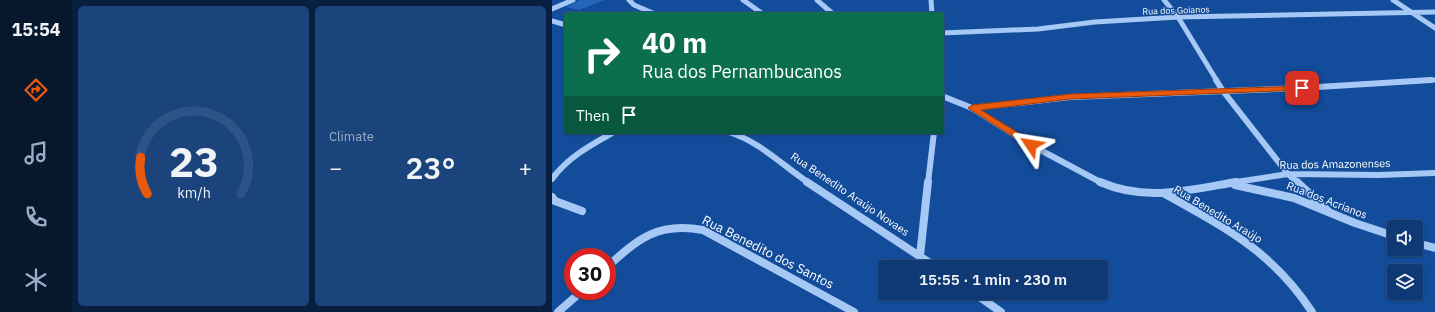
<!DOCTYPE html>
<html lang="en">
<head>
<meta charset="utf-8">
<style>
  :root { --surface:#0e3974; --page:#1c447c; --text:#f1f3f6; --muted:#9bacc5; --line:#2e5386; --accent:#ea580c }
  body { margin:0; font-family:"IBM Plex Sans",sans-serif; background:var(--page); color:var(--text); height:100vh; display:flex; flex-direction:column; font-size:15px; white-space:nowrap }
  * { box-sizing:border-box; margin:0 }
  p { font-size:13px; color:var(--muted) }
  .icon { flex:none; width:22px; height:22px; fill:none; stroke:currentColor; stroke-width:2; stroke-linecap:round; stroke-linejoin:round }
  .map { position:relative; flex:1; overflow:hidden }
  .side { display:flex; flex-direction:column; gap:6px; padding:6px; background:#081f40; width:480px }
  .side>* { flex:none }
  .banner { position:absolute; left:12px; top:12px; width:380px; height:122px; border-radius:4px; box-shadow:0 1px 3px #0004,0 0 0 1px var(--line); background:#0b6e4f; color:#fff; overflow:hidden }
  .tools { position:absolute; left:835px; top:220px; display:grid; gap:8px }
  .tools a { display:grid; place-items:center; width:36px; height:36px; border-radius:4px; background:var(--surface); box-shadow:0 1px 3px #0004,0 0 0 1px var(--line); font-size:20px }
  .speed { position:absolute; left:12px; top:248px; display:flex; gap:8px; font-size:20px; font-weight:700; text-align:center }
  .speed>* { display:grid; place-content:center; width:52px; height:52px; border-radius:50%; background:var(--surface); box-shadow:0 1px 3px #0004,0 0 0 1px var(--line); line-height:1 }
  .speed .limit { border:6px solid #d22; background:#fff; color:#111 }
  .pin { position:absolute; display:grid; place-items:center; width:34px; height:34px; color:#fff; margin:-17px; border-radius:8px; box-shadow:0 2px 6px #0006 }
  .me { position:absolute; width:44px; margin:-22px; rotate:303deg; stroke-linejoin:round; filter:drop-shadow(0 0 3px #0008) }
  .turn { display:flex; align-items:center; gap:14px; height:84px; padding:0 12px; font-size:18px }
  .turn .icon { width:52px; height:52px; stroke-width:2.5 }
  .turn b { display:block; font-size:28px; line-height:34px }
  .then { display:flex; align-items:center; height:38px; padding:0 12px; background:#0003; gap:8px; font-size:15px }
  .big { font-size:30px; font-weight:600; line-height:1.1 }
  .side .card { flex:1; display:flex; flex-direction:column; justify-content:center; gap:6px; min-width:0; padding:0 14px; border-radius:6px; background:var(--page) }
  .side .dial { align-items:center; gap:0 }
  .dial svg { height:104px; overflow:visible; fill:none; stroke:var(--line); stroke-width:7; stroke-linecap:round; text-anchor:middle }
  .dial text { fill:var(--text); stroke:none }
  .heat { display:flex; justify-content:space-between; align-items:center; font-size:22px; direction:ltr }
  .side .tiles { flex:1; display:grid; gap:6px; grid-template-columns:repeat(2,1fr) }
  .trip { position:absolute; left:326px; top:260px; width:230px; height:40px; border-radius:4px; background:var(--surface); box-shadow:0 1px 3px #0004,0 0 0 1px var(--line); font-weight:600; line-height:40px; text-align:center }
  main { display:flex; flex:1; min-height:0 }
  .menu { display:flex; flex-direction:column; width:72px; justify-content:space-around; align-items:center; background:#06172e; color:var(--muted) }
  .menu .icon { width:28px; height:28px }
  .menu .current { color:var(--accent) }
  .menu b { font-size:18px; color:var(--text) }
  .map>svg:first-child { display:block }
</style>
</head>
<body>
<main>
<nav class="menu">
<b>15:54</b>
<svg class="icon current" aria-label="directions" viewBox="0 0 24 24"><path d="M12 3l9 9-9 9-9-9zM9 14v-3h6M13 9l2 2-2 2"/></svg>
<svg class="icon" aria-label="music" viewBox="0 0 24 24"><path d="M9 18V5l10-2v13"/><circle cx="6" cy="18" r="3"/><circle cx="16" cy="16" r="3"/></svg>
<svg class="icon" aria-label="phone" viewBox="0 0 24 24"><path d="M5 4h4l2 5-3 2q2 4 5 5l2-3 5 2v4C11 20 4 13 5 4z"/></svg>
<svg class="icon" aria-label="climate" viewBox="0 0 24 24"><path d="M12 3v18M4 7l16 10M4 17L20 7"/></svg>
</nav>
<section class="side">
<div class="tiles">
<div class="card dial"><svg viewBox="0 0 100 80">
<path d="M14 69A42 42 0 1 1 86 69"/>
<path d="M14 69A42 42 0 0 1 9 41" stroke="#ea580c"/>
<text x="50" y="56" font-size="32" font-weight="700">23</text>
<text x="50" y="72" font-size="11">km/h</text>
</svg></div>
<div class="card"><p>Climate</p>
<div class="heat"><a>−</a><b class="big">23°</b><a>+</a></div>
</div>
</div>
</section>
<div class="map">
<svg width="883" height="312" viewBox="0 0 883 312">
  <rect width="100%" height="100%" fill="#124c9a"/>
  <path fill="#2566b8" d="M28 0H53L27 10 14 7Z"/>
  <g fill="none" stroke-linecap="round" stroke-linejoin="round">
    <path stroke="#a6c8f4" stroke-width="5" d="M77 0 82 5 103 14
      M191 0 211 14
      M265 0 281 14
      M379 0 380 14
      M612 0 626 17 665 81
      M841 0 883 28
      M0 9 21 0
      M0 21 14 25
      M390 33 486 29 543 22 626 17 883 12
      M862 81 883 80"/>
    <path stroke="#a6c8f4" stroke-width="6" d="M664 80 671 91 736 174 746 183
      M390 96 420 108 479 145 550 183
      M420 108 519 97 750 88 879 80
      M177 132C208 142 230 165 257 183
      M0 179C16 157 39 145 62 132
      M376 183 382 132
      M678 183 736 174 827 175 883 173"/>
    <path stroke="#a6c8f4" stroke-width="8" d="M255 182 384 267
      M548 182C594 202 637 190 684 182
      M745 182 776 211
      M683 185 742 198 803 223 842 236
      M613 194C674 228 721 252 760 312
      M0 197 3 201 30 211
      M864 243 883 248
      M368 256 376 182
      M55 267C87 238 106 222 151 230L302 312
      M422 293 449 312
      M6 312 30 291"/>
  </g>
  <path fill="#ea580c" stroke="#983908" d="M750 86 754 88 753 90 519 99 429 110 483 143 484 145 483 147 479 148 416 108 420 105 519 94Z"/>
  <g text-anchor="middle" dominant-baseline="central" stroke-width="3" stroke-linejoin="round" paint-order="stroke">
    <g font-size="9" fill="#fff" stroke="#124c9a">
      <text transform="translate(624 10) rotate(-2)">Rua dos Goianos</text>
    </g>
    <g font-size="11" fill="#fff" stroke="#124c9a">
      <text transform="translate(783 164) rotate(-1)">Rua dos Amazonenses</text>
      <text transform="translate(298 194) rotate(34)">Rua Benedito Araújo Novaes</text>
      <text transform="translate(775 200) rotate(21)">Rua dos Acrianos</text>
      <text transform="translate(666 214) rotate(31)">Rua Benedito Araújo</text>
    </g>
    <g font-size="13" fill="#fff" stroke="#124c9a">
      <text transform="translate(216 252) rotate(27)">Rua Benedito dos Santos</text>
    </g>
  </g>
</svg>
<div class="tools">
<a><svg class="icon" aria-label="sound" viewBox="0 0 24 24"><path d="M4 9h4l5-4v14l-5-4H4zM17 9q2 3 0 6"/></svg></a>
<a><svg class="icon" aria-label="layers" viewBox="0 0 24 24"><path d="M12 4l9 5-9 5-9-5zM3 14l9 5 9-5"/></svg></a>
</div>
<div class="speed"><div class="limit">30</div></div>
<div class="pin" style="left:750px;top:88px;background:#d93025"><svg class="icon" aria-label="arrive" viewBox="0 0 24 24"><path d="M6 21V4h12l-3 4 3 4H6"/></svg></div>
<svg class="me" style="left:479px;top:145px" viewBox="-20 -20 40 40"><path d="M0-17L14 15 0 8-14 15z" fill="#ea580c" stroke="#fff" stroke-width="4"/></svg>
<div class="trip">15:55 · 1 min · 230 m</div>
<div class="banner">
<div class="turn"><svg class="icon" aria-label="right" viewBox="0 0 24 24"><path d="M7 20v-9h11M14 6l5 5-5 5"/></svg><div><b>40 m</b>Rua dos Pernambucanos</div></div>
<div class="then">Then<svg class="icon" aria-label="arrive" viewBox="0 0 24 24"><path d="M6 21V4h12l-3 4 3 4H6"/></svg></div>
</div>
</div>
</main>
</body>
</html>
